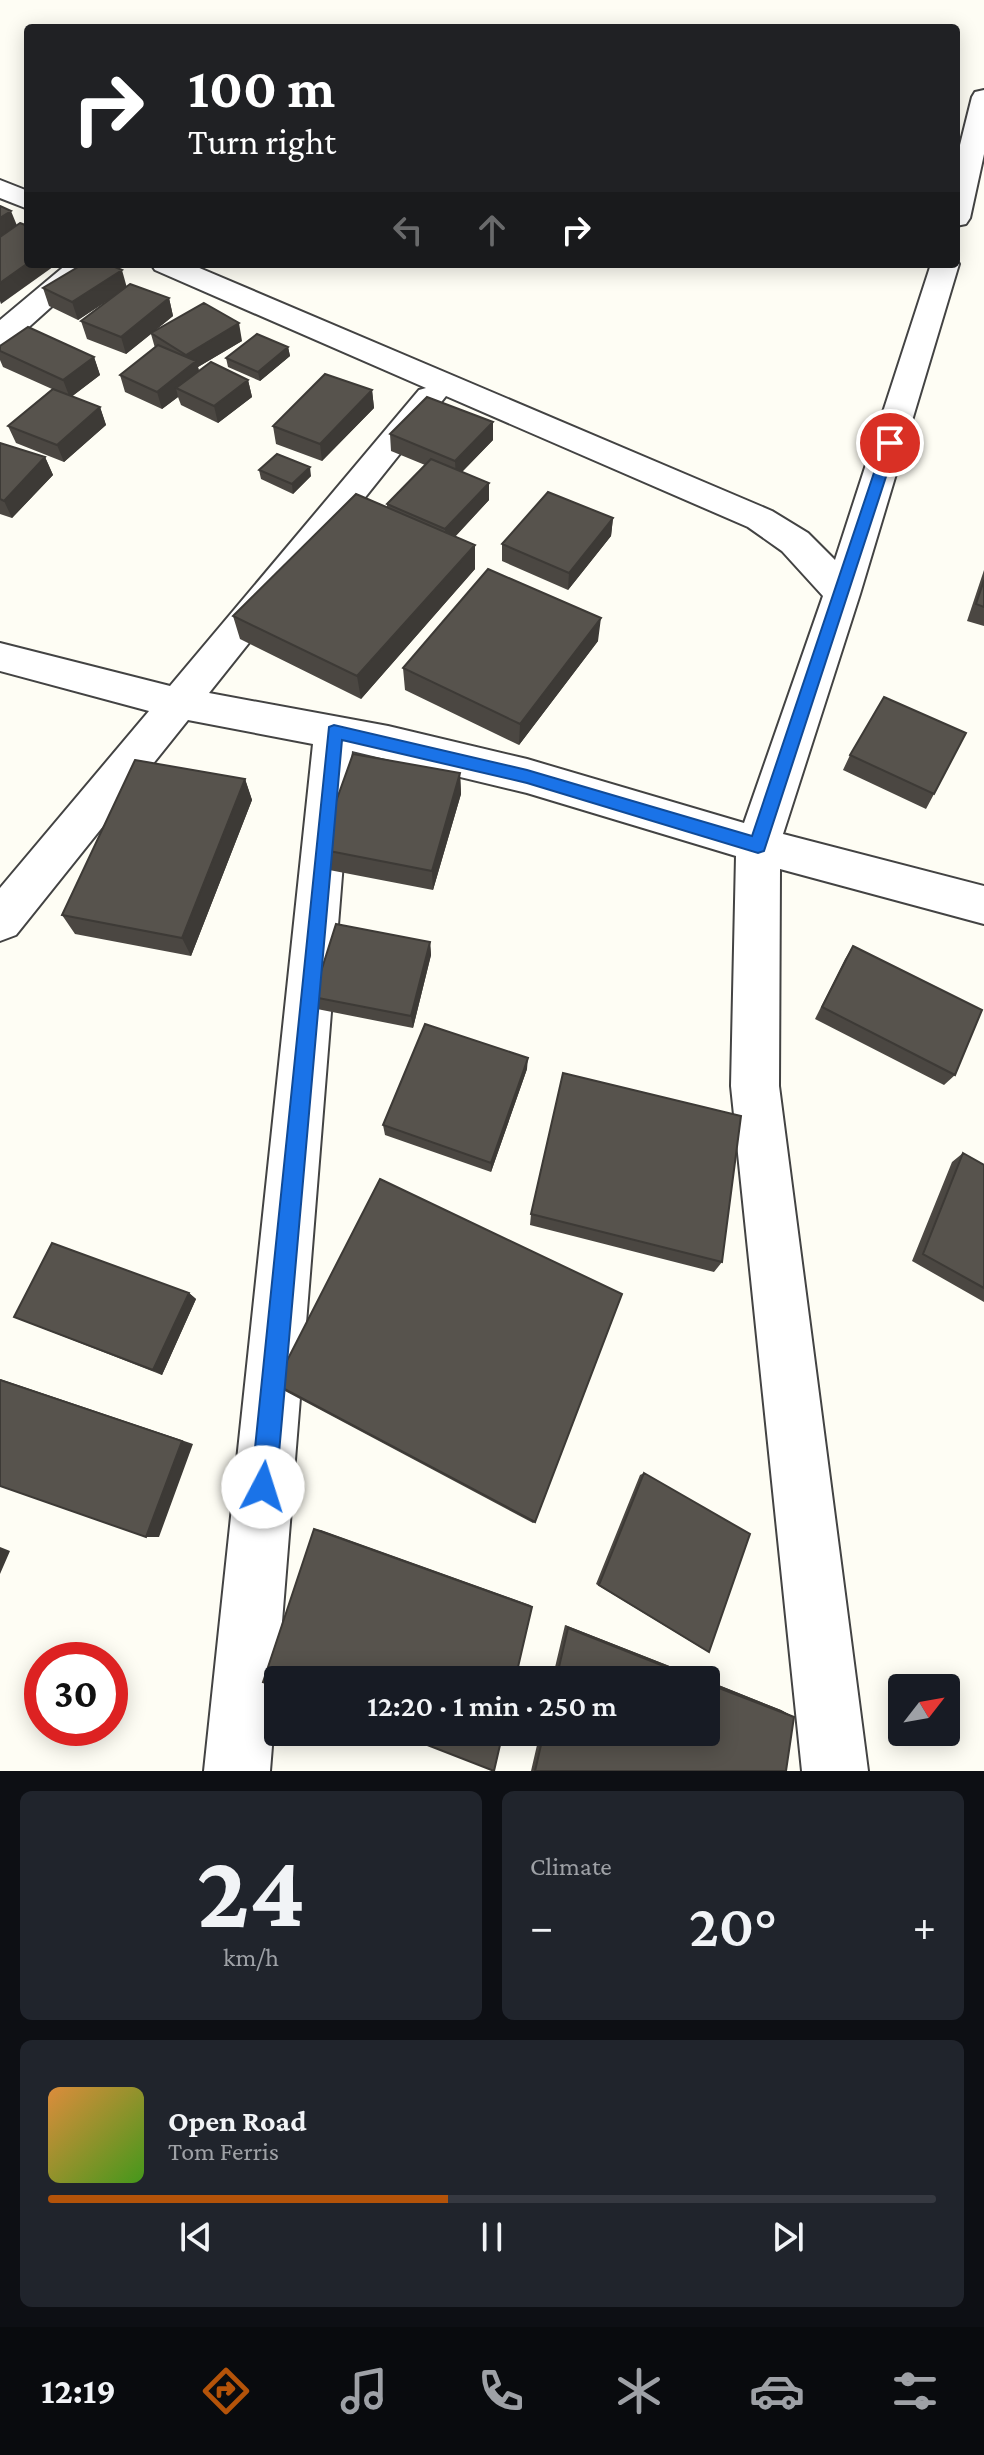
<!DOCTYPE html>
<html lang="en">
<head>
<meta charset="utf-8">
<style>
  :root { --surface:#171b24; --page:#20242c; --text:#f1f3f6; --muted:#9ea1a6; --line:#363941; --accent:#b45309 }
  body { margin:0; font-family:"Crimson Pro",serif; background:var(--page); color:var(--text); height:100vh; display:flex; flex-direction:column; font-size:30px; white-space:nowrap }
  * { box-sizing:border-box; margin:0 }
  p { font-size:26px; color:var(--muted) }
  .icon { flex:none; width:44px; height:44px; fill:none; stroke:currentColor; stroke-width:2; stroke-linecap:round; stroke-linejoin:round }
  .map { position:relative; height:1771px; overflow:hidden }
  .panel { display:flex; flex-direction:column; gap:20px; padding:20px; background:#0d0f14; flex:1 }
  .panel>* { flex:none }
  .top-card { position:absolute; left:24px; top:24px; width:936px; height:244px; border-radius:8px; box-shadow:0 4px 20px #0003; background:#202124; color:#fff; overflow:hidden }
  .needle { width:52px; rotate:59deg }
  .controls { position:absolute; left:888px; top:1674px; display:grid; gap:16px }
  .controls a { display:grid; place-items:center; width:72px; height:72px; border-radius:8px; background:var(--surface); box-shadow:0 4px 20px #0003; font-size:40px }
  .speed { position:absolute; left:24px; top:1642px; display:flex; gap:16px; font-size:40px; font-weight:700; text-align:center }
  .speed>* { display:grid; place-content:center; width:104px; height:104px; border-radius:50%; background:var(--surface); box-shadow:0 4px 20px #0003; line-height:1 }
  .speed .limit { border:12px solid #d22; background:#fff; color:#111 }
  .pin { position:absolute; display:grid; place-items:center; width:68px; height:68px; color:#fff; margin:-34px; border:4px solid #fff; border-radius:50%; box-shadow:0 2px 8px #0007 }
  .me { position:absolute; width:88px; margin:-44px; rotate:5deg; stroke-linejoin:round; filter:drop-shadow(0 0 6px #0008) }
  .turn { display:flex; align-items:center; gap:28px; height:168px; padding:0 32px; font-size:36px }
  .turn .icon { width:104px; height:104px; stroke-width:2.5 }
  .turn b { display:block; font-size:56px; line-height:68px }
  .lanes { display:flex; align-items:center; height:76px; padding:0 32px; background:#0003; justify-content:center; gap:40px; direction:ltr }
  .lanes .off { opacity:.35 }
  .big { font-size:60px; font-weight:600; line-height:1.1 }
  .panel .widget { flex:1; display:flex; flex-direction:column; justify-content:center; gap:12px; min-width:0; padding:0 28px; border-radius:12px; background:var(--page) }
  .panel .dial { align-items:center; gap:0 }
  .dial b { font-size:104px; line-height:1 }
  .song { display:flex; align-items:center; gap:24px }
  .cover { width:96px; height:96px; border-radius:12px; background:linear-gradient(135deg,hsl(30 70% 55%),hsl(100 70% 35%)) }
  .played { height:8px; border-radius:4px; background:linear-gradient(90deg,var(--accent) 45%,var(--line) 45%) }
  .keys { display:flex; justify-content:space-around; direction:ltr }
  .heat { display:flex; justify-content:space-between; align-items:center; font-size:44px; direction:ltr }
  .panel .tiles { flex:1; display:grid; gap:20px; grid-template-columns:1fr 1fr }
  .widget:last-child { grid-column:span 2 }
  .trip { position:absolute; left:264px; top:1666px; width:456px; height:80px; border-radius:8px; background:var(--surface); box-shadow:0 4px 20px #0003; font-weight:600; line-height:80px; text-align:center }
  .dock { display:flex; height:128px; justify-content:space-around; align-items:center; background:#090b0e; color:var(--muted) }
  .dock .icon { width:56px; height:56px }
  .dock .selected { color:var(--accent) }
  .dock b { font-size:36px; color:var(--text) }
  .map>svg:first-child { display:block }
</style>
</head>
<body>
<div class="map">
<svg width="984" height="1771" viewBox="0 0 984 1771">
  <rect width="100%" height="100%" fill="#fefdf4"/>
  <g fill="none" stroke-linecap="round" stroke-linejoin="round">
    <defs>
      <path id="minor" d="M984 90V154L970 218 966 224 956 226V161L972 97 975 92Z
        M0 180 28 191V209L0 198Z
        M956 259 959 264 860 594 783 834 984 886V924L780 869 779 1086 868 1771H802L731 1086 736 856 527 793 352 751 270 1771H204L313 744 188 720 16 935 0 941V888L149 711 0 671V643L170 686 419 390 426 388 155 270 151 264H190L772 511 808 533 835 560 931 264H956ZM446 396 748 527 782 551 823 596 744 823 527 759 388 726 209 693Z
        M67 264H99L11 343 0 345V320Z"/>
    </defs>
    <use href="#minor" stroke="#434343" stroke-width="4"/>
    <use href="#minor" fill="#fff" fill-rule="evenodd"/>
  </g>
  <path fill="#4b4742" d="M126 287 169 298 173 316 157 329 242 341 198 367 199 371 248 380 252 397 218 423 181 405 178 397 162 409 125 392 120 375 155 348 151 334 126 354 87 339 81 321 114 296 78 320 49 306 43 288Z
    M0 346 94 357 100 375 72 396 100 407 106 425 64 462 16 443 8 426 52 389 3 367 0 360Z
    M288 347 290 356 260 381 228 367 226 358Z
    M372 390 374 408 322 461 276 444 273 426Z
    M390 434 493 440 462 472 489 500 455 537 475 545V569L361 699 240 639 233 616 387 507V504L425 465 391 451Z
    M0 443 45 457 53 475 12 518 0 514Z
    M259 470 311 476 293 494 261 479Z
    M613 518 611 536 568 590 502 561V544Z
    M984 570V626L967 621Z
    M598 641 519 745 405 690 403 668Z
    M850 755 934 794 926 809 843 770Z
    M460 773 461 794 433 890 324 869 319 849Z
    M245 779 252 800 191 956 75 934 62 915Z
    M430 942 431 955 413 1028 317 1009 313 997Z
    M853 946 955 1075 944 1085 815 1019 845 959Z
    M527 1069 491 1172 385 1135 383 1125Z
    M963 1153 984 1165V1302L912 1261 952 1162Z
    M531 1214 722 1262 714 1272 530 1225Z
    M189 1293 196 1299 162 1375 14 1317Z
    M275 1384 535 1522 533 1523 285 1391Z
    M644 1473 703 1649 596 1584 640 1475Z
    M565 1625 705 1680H552Z
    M706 1680 781 1710 794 1717 786 1771H531L540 1732H706Z"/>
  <path fill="#3d3a36" d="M11 211 18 228 0 240V218Z
    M28 263V264H57L1 304 0 301V283Z
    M122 270 127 288 78 320 72 302Z
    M169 298 173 316 126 354 121 337Z
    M239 323 242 341 198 367 201 379 176 388 178 397 162 409 157 392 189 367 186 355Z
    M288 347 290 356 260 381 258 372Z
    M94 357 100 375 70 398 63 380Z
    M248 380 252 397 218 423 214 406Z
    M372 390 374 408 322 461 320 444Z
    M100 407 106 425 64 462 57 445Z
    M493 422V440L456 478 455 461Z
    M45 457 53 475 12 518 4 501Z
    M310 467 311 476 293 494 292 484Z
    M489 483V500L446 546 445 529Z
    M613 518 611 536 568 590 569 573Z
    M475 545V569L361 699 357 676Z
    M601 618 598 641 519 745 520 724Z
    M460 773 461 794 433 890 432 871Z
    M245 779 252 800 191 956 182 938Z
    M430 942 431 955 413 1028 411 1016Z
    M528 1058 527 1069 491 1172V1163Z
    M189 1293 196 1299 162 1375 153 1370Z
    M0 1379 193 1444 159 1537H146Z
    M314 1529 321 1530 530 1605 532 1607Z
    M0 1547 10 1551 0 1574Z
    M565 1625 705 1680H699L568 1628Z
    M706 1680 781 1710 794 1717 706 1683Z"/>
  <path fill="#57534d" stroke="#3d3a36" stroke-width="2" d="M0 206 11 211 0 218Z
    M20 223 28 226V263L0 283V237Z
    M83 264H108L122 270 72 302 43 288Z
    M130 284 169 298 121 337 81 321Z
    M204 303 239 323 186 355 151 333Z
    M28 327 94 357 63 380 0 351V346Z
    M257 334 288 347 258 372 226 358Z
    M158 345 196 361 157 392 120 375Z
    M211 362 248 380 214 406 176 388Z
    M325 374 372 390 320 444 273 426Z
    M53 389 100 407 57 445 8 426Z
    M427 397 493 422 455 461 390 434Z
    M0 443 45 457 4 501 0 499Z
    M277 454 310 467 292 484 259 470Z
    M431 459 489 483 445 529 387 504Z
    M548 492 613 518 569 573 502 544Z
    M356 494 475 545 357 676 233 616Z
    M488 569 601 618 520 724 403 668Z
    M984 580V607L976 604Z
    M884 697 966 733 934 794 850 755Z
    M353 754 460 773 432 871 319 849Z
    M135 760 245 779 182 938 62 915Z
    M336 924 430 942 411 1016 313 997Z
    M853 946 982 1010 955 1075 822 1007Z
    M425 1024 528 1058 491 1163 383 1125Z
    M563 1073 741 1116 722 1262 531 1214Z
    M963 1153 984 1165V1288L923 1254Z
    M380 1179 622 1294 535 1522 275 1384Z
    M52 1243 189 1293 153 1370 14 1317Z
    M0 1380 182 1441 146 1537 0 1486Z
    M644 1473 750 1534 709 1652 599 1585Z
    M314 1529 532 1607 515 1680H278V1687L263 1682Z
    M568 1628 699 1680H556Z
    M706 1683 794 1717 786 1771H535L544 1732H706Z
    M394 1732H503L494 1771Z"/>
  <path fill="#1a73e8" stroke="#114b97" stroke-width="2" d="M890 438 897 443 764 851 758 853 527 783 342 740 276 1487 272 1496 263 1500 255 1496 251 1487 329 727 334 725 527 770 752 836 884 443Z"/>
</svg>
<div class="controls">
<a><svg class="needle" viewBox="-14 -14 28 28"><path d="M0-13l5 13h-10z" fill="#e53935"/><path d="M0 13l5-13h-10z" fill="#9ea1a6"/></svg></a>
</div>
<div class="speed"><div class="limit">30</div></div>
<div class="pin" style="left:890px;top:443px;background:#d93025"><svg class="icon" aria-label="arrive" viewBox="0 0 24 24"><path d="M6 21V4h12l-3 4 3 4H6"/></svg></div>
<svg class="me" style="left:263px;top:1487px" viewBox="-20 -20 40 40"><circle r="19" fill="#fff"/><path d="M0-13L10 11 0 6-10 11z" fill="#1a73e8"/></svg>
<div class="trip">12:20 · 1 min · 250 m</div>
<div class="top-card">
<div class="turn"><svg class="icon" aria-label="right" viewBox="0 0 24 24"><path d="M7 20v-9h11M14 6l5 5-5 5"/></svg><div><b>100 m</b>Turn right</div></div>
<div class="lanes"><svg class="icon off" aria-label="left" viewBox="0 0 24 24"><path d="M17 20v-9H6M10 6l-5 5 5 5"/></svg><svg class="icon off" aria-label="ahead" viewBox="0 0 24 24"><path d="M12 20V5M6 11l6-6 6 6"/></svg><svg class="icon" aria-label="right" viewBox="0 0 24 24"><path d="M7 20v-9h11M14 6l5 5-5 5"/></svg></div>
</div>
</div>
<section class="panel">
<div class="tiles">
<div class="widget dial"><b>24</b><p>km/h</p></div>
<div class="widget"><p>Climate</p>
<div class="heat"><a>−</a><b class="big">20°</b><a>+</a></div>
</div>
<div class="widget">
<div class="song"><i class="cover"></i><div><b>Open Road</b><p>Tom Ferris</p></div></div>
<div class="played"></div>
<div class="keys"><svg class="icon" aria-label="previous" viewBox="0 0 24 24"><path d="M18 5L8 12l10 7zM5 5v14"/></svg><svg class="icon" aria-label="pause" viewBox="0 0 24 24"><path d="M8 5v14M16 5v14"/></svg><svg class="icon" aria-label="next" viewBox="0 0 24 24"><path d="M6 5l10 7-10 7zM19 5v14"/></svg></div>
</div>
</div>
</section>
<nav class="dock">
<b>12:19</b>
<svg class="icon selected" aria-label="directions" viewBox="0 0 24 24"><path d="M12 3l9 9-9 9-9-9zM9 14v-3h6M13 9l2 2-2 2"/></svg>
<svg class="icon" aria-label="music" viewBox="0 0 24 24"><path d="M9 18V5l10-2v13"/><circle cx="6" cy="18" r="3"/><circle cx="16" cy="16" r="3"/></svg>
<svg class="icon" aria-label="phone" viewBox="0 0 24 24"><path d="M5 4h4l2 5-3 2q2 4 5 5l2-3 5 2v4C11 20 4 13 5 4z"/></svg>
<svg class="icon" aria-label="climate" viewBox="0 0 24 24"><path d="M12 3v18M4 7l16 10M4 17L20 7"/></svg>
<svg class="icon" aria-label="car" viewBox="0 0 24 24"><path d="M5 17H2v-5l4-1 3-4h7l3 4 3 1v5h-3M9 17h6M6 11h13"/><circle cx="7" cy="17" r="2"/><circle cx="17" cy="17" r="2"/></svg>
<svg class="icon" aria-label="filters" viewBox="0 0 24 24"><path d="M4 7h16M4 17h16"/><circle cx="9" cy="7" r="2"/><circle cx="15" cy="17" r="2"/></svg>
</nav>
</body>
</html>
